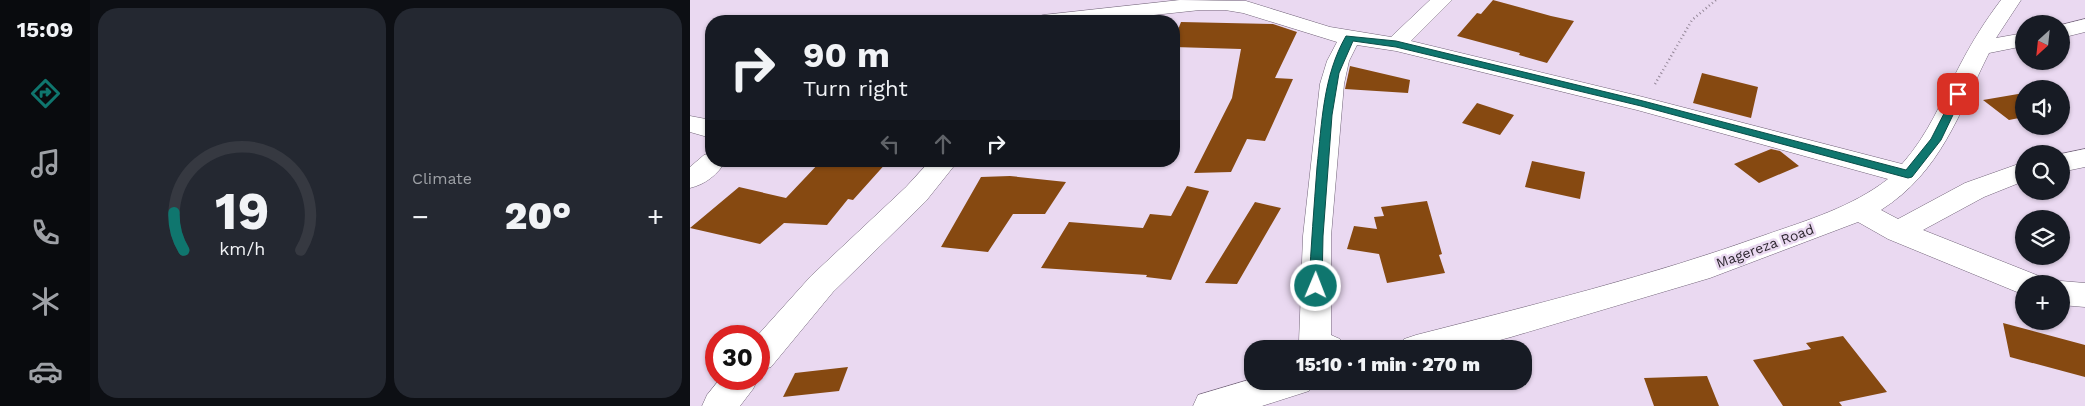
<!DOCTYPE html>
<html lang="en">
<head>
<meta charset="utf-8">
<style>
  :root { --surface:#171b24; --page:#242831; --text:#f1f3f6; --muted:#9ea1a6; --line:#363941; --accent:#0f766e }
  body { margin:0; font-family:"Work Sans",sans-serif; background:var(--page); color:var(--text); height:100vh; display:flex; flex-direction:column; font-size:19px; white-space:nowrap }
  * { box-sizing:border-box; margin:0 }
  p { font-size:16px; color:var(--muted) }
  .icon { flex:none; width:28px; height:28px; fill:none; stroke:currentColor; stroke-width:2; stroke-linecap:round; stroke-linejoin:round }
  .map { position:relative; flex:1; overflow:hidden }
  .side { display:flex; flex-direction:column; gap:8px; padding:8px; background:#0d0f14; width:600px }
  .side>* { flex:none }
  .top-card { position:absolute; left:15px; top:15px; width:475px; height:152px; border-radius:20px; box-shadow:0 1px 4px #0004; background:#171b24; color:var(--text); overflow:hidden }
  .needle { width:32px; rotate:207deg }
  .fabs { position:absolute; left:1325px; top:15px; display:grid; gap:10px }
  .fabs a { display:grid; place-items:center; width:55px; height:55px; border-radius:50%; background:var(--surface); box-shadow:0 1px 4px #0004; font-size:25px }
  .speed { position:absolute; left:15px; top:325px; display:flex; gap:10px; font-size:25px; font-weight:700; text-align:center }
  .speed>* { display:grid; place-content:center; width:65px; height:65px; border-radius:50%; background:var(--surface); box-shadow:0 1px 4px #0004; line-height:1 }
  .speed .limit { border:8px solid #d22; background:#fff; color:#111 }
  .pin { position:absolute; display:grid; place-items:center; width:42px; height:42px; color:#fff; margin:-21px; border-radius:10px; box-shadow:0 2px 8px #0006 }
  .me { position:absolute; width:55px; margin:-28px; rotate:1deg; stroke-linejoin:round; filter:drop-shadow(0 0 4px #0008) }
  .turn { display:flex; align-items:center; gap:18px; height:105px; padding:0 15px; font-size:22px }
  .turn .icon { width:65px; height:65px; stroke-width:2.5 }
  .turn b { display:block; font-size:35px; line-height:42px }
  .lanes { display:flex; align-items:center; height:48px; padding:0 15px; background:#0003; justify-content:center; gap:25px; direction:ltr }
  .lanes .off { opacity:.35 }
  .big { font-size:38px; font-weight:800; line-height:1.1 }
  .side .widget { flex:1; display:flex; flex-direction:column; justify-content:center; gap:8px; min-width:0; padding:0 18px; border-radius:20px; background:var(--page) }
  .side .dial { align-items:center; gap:0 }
  .dial svg { height:130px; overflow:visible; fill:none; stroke:var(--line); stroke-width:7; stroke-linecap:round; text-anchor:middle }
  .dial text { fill:var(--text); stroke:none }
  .heat { display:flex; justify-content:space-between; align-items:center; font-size:28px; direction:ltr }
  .side .tiles { flex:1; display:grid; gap:8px; grid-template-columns:repeat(2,1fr) }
  .trip { position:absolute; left:554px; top:340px; width:288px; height:50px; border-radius:20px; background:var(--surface); box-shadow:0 1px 4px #0004; font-weight:800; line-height:50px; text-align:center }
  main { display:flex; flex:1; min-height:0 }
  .menu { display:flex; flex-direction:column; width:90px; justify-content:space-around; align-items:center; background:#090b0e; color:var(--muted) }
  .menu .icon { width:35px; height:35px }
  .menu .current { color:var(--accent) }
  .menu b { font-size:22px; color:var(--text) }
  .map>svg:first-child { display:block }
</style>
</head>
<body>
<main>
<nav class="menu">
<b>15:09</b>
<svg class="icon current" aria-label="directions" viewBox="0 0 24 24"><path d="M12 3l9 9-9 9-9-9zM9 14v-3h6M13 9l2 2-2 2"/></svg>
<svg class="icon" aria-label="music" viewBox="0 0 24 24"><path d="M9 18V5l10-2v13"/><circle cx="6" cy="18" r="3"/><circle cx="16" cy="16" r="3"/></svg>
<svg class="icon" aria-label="phone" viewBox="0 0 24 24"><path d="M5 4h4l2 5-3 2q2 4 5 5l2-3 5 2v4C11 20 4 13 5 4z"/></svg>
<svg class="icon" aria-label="climate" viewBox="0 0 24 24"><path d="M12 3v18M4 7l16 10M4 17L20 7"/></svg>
<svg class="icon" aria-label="car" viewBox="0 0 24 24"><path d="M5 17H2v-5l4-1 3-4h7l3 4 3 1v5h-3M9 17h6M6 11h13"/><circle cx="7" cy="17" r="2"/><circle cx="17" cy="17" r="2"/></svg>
</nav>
<section class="side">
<div class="tiles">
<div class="widget dial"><svg viewBox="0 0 100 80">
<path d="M14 69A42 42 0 1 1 86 69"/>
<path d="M14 69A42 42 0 0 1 8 46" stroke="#0f766e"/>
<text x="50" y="56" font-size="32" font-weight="700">19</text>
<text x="50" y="72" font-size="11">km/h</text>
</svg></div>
<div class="widget"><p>Climate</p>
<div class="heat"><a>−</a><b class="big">20°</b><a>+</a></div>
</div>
</div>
</section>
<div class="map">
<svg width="1395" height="406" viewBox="0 0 1395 406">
  <rect width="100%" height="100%" fill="#ead9f1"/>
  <path fill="#864911" d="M803 0 861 16 884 21 857 63 829 55 830 53 767 36 787 13 791 14Z
    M491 22 583 24 607 32 585 78 603 79 575 141 557 139 541 172 504 173 542 98 551 49 484 47V40Z
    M660 66 720 80 718 93 655 89Z
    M1012 73 1068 87 1061 118 1003 103Z
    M1334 93V117L1319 120 1293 100Z
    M787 103 824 115 810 135 772 123Z
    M1081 149 1090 151 1109 166 1069 183 1044 164Z
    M131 161H198L163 200 158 199 137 225 94 223 70 244 0 228 49 187 96 198Z
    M842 161 895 172 890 199 835 187Z
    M320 176 376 182 355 214H323L298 252 251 247 291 177Z
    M497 186 519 191 481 280 456 277 457 275 351 268 379 222 453 228 460 214 481 216Z
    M737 201 752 254 749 255 755 273 697 283 689 254 657 249 664 226 687 229 684 217 694 216 691 207Z
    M565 202 591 208 547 284 515 283Z
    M1313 323 1395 345V377L1320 357Z
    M1153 336 1197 392 1149 402 1152 406H1093L1063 360 1121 349 1116 343Z
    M158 367 149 391 93 397 105 373Z
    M1017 376 1029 406H964L954 378Z"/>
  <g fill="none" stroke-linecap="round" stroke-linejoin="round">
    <defs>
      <path id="minor" d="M490 0 556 1 640 27 701 37 740 0H762L721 41 953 97 1212 164C1238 135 1252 100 1270 65 1282 42 1295 21 1311 0H1331L1306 38 1334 33V46L1299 53C1269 113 1251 172 1191 210L1208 219 1275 183 1334 162V181L1294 197 1233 230 1349 276 1353 284H1334V295L1327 292 1198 239 1168 222 1020 278 821 337 777 349H710L714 339 726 335C843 305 961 276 1075 235 1118 220 1162 207 1198 179L947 110 706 51 667 45 659 61 654 84 641 236V335L650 339 654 349H612L609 342 613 236 630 84 637 61 647 42 553 13 535 10H510L408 21H343L346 17 353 15Z
        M1395 19V32L1371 38V25Z
        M0 116 21 120V138L0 132Z
        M1395 149V167L1371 172V154Z
        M21 153V161H36C27 175 16 184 0 188V167L14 155Z
        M240 161H268L236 201 143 292 81 367 69 371V336H67L121 276 216 187Z
        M1371 281 1395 283V307L1371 305V284H1362Z
        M30 379H68L63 389 50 406H12L17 395Z
        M562 379V381H624L619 391 572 406H503L508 395Z"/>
    </defs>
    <use href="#minor" stroke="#726479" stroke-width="1"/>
    <path stroke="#958899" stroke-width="2.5" stroke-dasharray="1 3" stroke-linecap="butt" d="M965 84 1002 20 1026 0"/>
    <use href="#minor" fill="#fff" fill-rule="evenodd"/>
  </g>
  <path fill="#0f766e" stroke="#0a4d48" d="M656 36 706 41 953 101 1216 170 1241 139 1265 92 1268 91 1273 94 1251 140 1222 177 1218 178 951 106 706 47 663 41 649 73 642 115 633 236 632 286 630 289H621L619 286C621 246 624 207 627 167 632 122 633 76 656 36Z"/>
  <g text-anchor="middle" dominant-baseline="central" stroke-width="5" stroke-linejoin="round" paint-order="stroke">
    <g font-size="14" fill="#2d262f" stroke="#ead9f1">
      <text transform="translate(1075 246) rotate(-20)">Magereza Road</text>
    </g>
  </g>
</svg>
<div class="fabs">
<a><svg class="needle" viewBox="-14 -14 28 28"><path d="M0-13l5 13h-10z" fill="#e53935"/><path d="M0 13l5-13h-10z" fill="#9ea1a6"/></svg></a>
<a><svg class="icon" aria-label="sound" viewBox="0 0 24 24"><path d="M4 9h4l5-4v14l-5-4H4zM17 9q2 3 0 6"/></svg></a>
<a><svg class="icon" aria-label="search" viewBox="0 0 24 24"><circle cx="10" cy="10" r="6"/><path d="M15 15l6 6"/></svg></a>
<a><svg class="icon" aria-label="layers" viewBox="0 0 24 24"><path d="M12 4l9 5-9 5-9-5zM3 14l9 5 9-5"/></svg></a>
<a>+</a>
</div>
<div class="speed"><div class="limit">30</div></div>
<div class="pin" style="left:1268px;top:94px;background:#d93025"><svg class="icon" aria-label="arrive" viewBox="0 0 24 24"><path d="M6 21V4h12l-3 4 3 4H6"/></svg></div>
<svg class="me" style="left:626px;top:286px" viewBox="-20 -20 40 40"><circle r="17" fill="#0f766e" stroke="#fff" stroke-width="3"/><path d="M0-11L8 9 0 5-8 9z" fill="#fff"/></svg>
<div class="trip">15:10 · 1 min · 270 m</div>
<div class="top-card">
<div class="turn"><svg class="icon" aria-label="right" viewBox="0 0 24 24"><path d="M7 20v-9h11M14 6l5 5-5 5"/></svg><div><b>90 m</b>Turn right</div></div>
<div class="lanes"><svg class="icon off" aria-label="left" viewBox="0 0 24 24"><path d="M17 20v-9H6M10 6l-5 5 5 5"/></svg><svg class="icon off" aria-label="ahead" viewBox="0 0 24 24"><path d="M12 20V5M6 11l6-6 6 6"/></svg><svg class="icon" aria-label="right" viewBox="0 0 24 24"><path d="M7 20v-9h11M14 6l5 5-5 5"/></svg></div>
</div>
</div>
</main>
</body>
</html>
